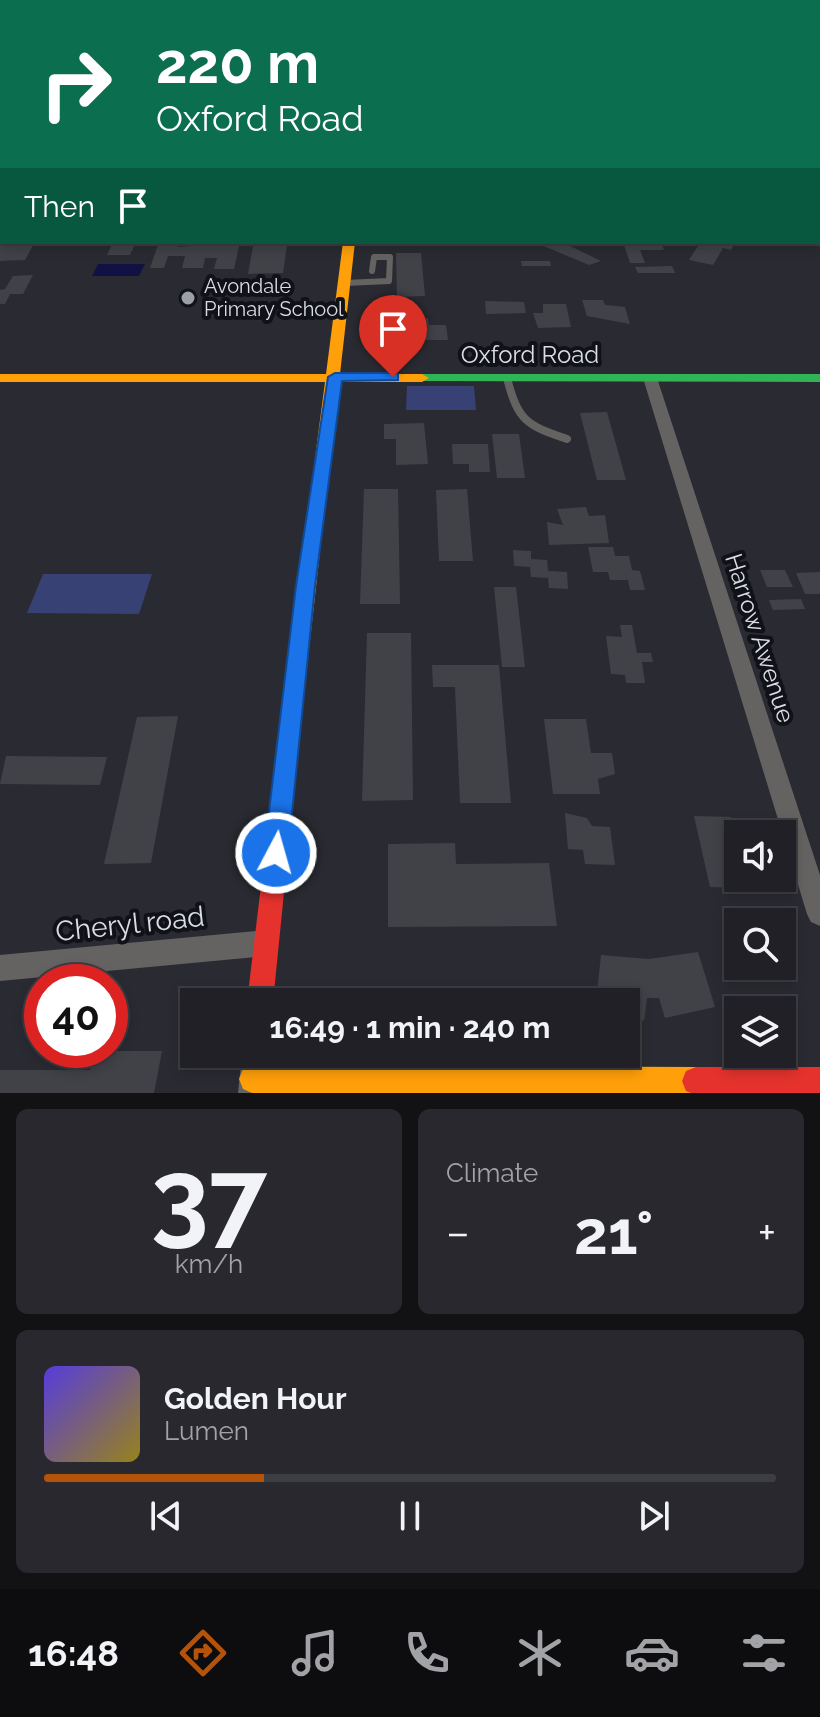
<!DOCTYPE html>
<html lang="en">
<head>
<meta charset="utf-8">
<style>
  :root { --surface:#202026; --page:#28282e; --text:#f1f3f6; --muted:#a2a3a7; --line:#3d3e43; --accent:#b45309 }
  body { margin:0; font-family:Raleway,sans-serif; background:var(--page); color:var(--text); height:100vh; display:flex; flex-direction:column; font-size:30px; white-space:nowrap }
  * { box-sizing:border-box; margin:0 }
  p { font-size:26px; color:var(--muted) }
  .icon { flex:none; width:44px; height:44px; fill:none; stroke:currentColor; stroke-width:2; stroke-linecap:round; stroke-linejoin:round }
  .map { position:relative; height:1093px; overflow:hidden }
  .details { display:flex; flex-direction:column; gap:16px; padding:16px; background:#121215; flex:1 }
  .details>* { flex:none }
  .top-card { position:absolute; left:0px; top:0px; width:820px; height:244px; box-shadow:0 4px 12px #0003,0 0 0 2px var(--line); background:#0b6e4f; color:#fff; overflow:hidden }
  .controls { position:absolute; left:724px; top:820px; display:grid; gap:16px }
  .controls a { display:grid; place-items:center; width:72px; height:72px; border-radius:0px; background:var(--surface); box-shadow:0 4px 12px #0003,0 0 0 2px var(--line); font-size:40px }
  .speed { position:absolute; left:24px; top:964px; display:flex; gap:16px; font-size:40px; font-weight:700; text-align:center }
  .speed>* { display:grid; place-content:center; width:104px; height:104px; border-radius:50%; background:var(--surface); box-shadow:0 4px 12px #0003,0 0 0 2px var(--line); line-height:1 }
  .speed .limit { border:12px solid #d22; background:#fff; color:#111 }
  .pin { position:absolute; display:grid; place-items:center; width:68px; height:68px; color:#fff; margin:-82px -34px; border-radius:50% 50% 50% 0; rotate:-45deg; box-shadow:0 0 8px #0007 }
  .pin .icon { rotate:45deg }
  .me { position:absolute; width:88px; margin:-44px; rotate:6deg; stroke-linejoin:round; filter:drop-shadow(0 0 6px #0008) }
  .turn { display:flex; align-items:center; gap:28px; height:168px; padding:0 24px; font-size:36px }
  .turn .icon { width:104px; height:104px; stroke-width:2.5 }
  .turn b { display:block; font-size:56px; line-height:68px }
  .then { display:flex; align-items:center; height:76px; padding:0 24px; background:#0003; gap:16px; font-size:30px }
  .big { font-size:60px; font-weight:700; line-height:1.1 }
  .details .widget { flex:1; display:flex; flex-direction:column; justify-content:center; gap:12px; min-width:0; padding:0 28px; border-radius:12px; background:var(--page) }
  .details .dial { align-items:center; gap:0 }
  .dial b { font-size:104px; line-height:1 }
  .song { display:flex; align-items:center; gap:24px }
  .cover { width:96px; height:96px; border-radius:12px; background:linear-gradient(135deg,hsl(250 70% 55%),hsl(50 70% 35%)) }
  .played { height:8px; border-radius:4px; background:linear-gradient(90deg,var(--accent) 30%,var(--line) 30%) }
  .keys { display:flex; justify-content:space-around; direction:ltr }
  .heat { display:flex; justify-content:space-between; align-items:center; font-size:44px; direction:ltr }
  .details .tiles { flex:1; display:grid; gap:16px; grid-template-columns:1fr 1fr }
  .widget:last-child { grid-column:span 2 }
  .trip { position:absolute; left:180px; top:988px; width:460px; height:80px; border-radius:0px; background:var(--surface); box-shadow:0 4px 12px #0003,0 0 0 2px var(--line); font-weight:700; line-height:80px; text-align:center }
  .tabs { display:flex; height:128px; justify-content:space-around; align-items:center; background:#0d0d0f; color:var(--muted) }
  .tabs .icon { width:56px; height:56px }
  .tabs .active { color:var(--accent) }
  .tabs b { font-size:36px; color:var(--text) }
  .map>svg:first-child { display:block }
</style>
</head>
<body>
<div class="map">
<svg width="820" height="1093" viewBox="0 0 820 1093">
  <rect width="100%" height="100%" fill="#2a2b32"/>
  <path fill="#384174" d="M407 386H474L476 410H406Z
    M43 574H152L139 614 27 613Z"/>
  <path fill="#111243" d="M98 264H145L139 276H92Z"/>
  <path fill="#414248" d="M0 242H35L25 260 0 261Z
    M113 242H136L130 255H107Z
    M159 242H180L178 247 240 242 234 269H214L217 258H205L203 268H182L185 256H168L164 268H150Z
    M534 242H562L601 261 589 265Z
    M623 242H661L664 250H640L645 263H630Z
    M711 242H735L731 250 723 248 713 265 689 260 700 243Z
    M287 245 283 273 248 274 253 246Z
    M396 253H421L425 296 397 297Z
    M521 261H550L551 266H522Z
    M672 266 675 273H638L635 267Z
    M33 275 23 294H10L5 304H0V290L5 289 13 276Z
    M582 300H603L605 305 625 307 630 324 587 316Z
    M485 301 524 302 526 313 486 314Z
    M543 304H566L571 327 538 328 533 313H543Z
    M428 318 429 325H446L448 340H425V335L409 336 408 319Z
    M607 412 626 480H597L580 413Z
    M424 423 428 464 396 465V439H384V424Z
    M492 434H519L525 478H497Z
    M452 444H488L490 472H469V464H453Z
    M364 489H398L400 604H360Z
    M467 489 473 561H439L436 490Z
    M586 507 589 516 605 515 609 543 549 545 547 522 563 525 557 509Z
    M588 547H613L615 556H629L632 570 640 571 645 590H630L628 580H610L608 572H593Z
    M513 550 531 551V559L547 560 548 571 567 572 568 589 549 588 548 578 531 577 530 567 514 566Z
    M760 570H785L793 587H767Z
    M820 572V594H805L796 573Z
    M494 587H516L525 667H502Z
    M801 599 805 609 773 610 769 600Z
    M620 625H632L637 653H651L653 662H642L645 683H626L625 675 611 674 606 636 622 637Z
    M367 633H411L413 800 362 801Z
    M432 665H499L511 803H460L455 687H433Z
    M178 716 151 863 104 864 137 717Z
    M544 719H586L591 753H612L615 774 598 779 600 794H553Z
    M6 756 107 757 100 785 0 784Z
    M565 813 587 818 592 826 610 827 615 865 585 864 583 850 568 849Z
    M694 816 731 817 738 846V878H746L748 888 710 887Z
    M455 843 456 864 549 863 557 926 388 927V844Z
    M698 952 715 1007 665 1018 659 998H647L644 1021 626 1015V1002H596L601 955 649 959Z
    M94 1051H162L154 1093H0V1070H90Z"/>
  <g fill="none" stroke-linecap="round" stroke-linejoin="round">
    <path stroke="#656362" stroke-width="6" d="M345 283 389 281 390 257H374L372 271"/>
    <path stroke="#656362" stroke-width="8" d="M507 378C518 421 526 425 567 439"/>
    <path fill="#656362" fill-rule="evenodd" d="M372 0H380L371 2Z
      M818 33H820V39H818Z
      M818 75H820V81H818Z
      M650 374 657 378 820 875V926L811 922 807 914 643 378Z
      M266 930 275 934 279 943 275 952 266 956 0 981V955Z
      M242 1054H270L266 1093H238Z"/>
    <path fill="#30b455" fill-rule="evenodd" d="M818 191H820V197H818Z
      M422 374H820V382L417 381 415 378Z"/>
    <path fill="#ff9f0a" fill-rule="evenodd" d="M0 190H2V196H0Z
      M343 242H355L340 374H422L429 378 422 382H339L304 694 301 700 294 702 287 700 284 694 325 382H0V374H326Z
      M253 1065 696 1067 706 1071 710 1081 706 1091 701 1093H252L243 1089 239 1079 243 1069Z"/>
    <path fill="#e5322d" fill-rule="evenodd" d="M294 686 301 688 304 694 273 1002H247L284 694 287 688Z
      M696 1067H820V1093H691L686 1091 682 1081 686 1071Z"/>
  </g>
  <path fill="#1a73e8" stroke="#114b97" stroke-width="2" d="M393 373 398 374V380L342 381 315 586 288 853 285 861 276 864 267 861 264 853 296 586 328 377 335 373Z"/>
  <circle fill="#9c9fa6" stroke="#101217" stroke-width="3" cx="188" cy="298" r="8"/>
  <g text-anchor="middle" dominant-baseline="central" stroke-width="8" stroke-linejoin="round" paint-order="stroke">
    <g font-size="20" fill="#dadde5" stroke="#101217" text-anchor="start">
      <text x="204" y="286">Avondale<tspan x="204" dy="23">Primary School</tspan></text>
    </g>
    <g font-size="24" fill="#dadde5" stroke="#101217">
      <text x="530" y="354">Oxford Road</text>
      <text transform="translate(760 638) rotate(72)">Harrow Awenue</text>
    </g>
    <g font-size="28" fill="#dadde5" stroke="#101217">
      <text transform="translate(130 924) rotate(-6)">Cheryl road</text>
    </g>
  </g>
</svg>
<div class="controls">
<a><svg class="icon" aria-label="sound" viewBox="0 0 24 24"><path d="M4 9h4l5-4v14l-5-4H4zM17 9q2 3 0 6"/></svg></a>
<a><svg class="icon" aria-label="search" viewBox="0 0 24 24"><circle cx="10" cy="10" r="6"/><path d="M15 15l6 6"/></svg></a>
<a><svg class="icon" aria-label="layers" viewBox="0 0 24 24"><path d="M12 4l9 5-9 5-9-5zM3 14l9 5 9-5"/></svg></a>
</div>
<div class="speed"><div class="limit">40</div></div>
<div class="pin" style="left:393px;top:377px;background:#d93025"><svg class="icon" aria-label="arrive" viewBox="0 0 24 24"><path d="M6 21V4h12l-3 4 3 4H6"/></svg></div>
<svg class="me" style="left:276px;top:853px" viewBox="-20 -20 40 40"><circle r="17" fill="#1a73e8" stroke="#fff" stroke-width="3"/><path d="M0-11L8 9 0 5-8 9z" fill="#fff"/></svg>
<div class="trip">16:49 · 1 min · 240 m</div>
<div class="top-card">
<div class="turn"><svg class="icon" aria-label="right" viewBox="0 0 24 24"><path d="M7 20v-9h11M14 6l5 5-5 5"/></svg><div><b>220 m</b>Oxford Road</div></div>
<div class="then">Then<svg class="icon" aria-label="arrive" viewBox="0 0 24 24"><path d="M6 21V4h12l-3 4 3 4H6"/></svg></div>
</div>
</div>
<section class="details">
<div class="tiles">
<div class="widget dial"><b>37</b><p>km/h</p></div>
<div class="widget"><p>Climate</p>
<div class="heat"><a>−</a><b class="big">21°</b><a>+</a></div>
</div>
<div class="widget">
<div class="song"><i class="cover"></i><div><b>Golden Hour</b><p>Lumen</p></div></div>
<div class="played"></div>
<div class="keys"><svg class="icon" aria-label="previous" viewBox="0 0 24 24"><path d="M18 5L8 12l10 7zM5 5v14"/></svg><svg class="icon" aria-label="pause" viewBox="0 0 24 24"><path d="M8 5v14M16 5v14"/></svg><svg class="icon" aria-label="next" viewBox="0 0 24 24"><path d="M6 5l10 7-10 7zM19 5v14"/></svg></div>
</div>
</div>
</section>
<nav class="tabs">
<b>16:48</b>
<svg class="icon active" aria-label="directions" viewBox="0 0 24 24"><path d="M12 3l9 9-9 9-9-9zM9 14v-3h6M13 9l2 2-2 2"/></svg>
<svg class="icon" aria-label="music" viewBox="0 0 24 24"><path d="M9 18V5l10-2v13"/><circle cx="6" cy="18" r="3"/><circle cx="16" cy="16" r="3"/></svg>
<svg class="icon" aria-label="phone" viewBox="0 0 24 24"><path d="M5 4h4l2 5-3 2q2 4 5 5l2-3 5 2v4C11 20 4 13 5 4z"/></svg>
<svg class="icon" aria-label="climate" viewBox="0 0 24 24"><path d="M12 3v18M4 7l16 10M4 17L20 7"/></svg>
<svg class="icon" aria-label="car" viewBox="0 0 24 24"><path d="M5 17H2v-5l4-1 3-4h7l3 4 3 1v5h-3M9 17h6M6 11h13"/><circle cx="7" cy="17" r="2"/><circle cx="17" cy="17" r="2"/></svg>
<svg class="icon" aria-label="filters" viewBox="0 0 24 24"><path d="M4 7h16M4 17h16"/><circle cx="9" cy="7" r="2"/><circle cx="15" cy="17" r="2"/></svg>
</nav>
</body>
</html>
